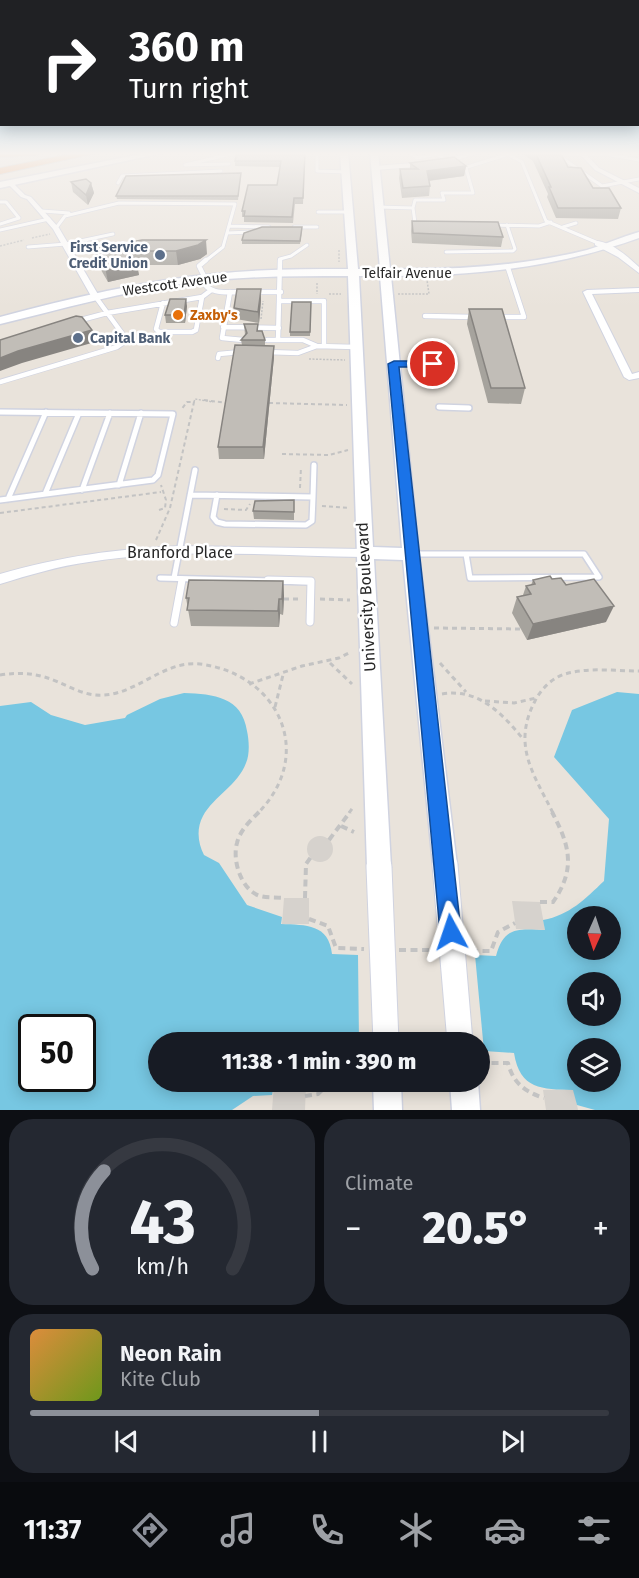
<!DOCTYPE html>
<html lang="en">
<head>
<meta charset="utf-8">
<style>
  :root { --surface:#171b24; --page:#242831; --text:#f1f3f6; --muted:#9ea1a6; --line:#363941; --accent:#8c9099 }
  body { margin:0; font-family:"Fira Sans",sans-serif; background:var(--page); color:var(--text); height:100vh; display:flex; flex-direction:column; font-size:22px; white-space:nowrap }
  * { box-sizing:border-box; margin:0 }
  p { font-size:20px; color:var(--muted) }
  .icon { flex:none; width:33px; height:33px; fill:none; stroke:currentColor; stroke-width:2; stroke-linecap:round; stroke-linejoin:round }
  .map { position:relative; height:1110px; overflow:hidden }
  .details { display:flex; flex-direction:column; gap:9px; padding:9px; background:#0d0f14; flex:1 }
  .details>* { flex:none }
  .banner { position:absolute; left:0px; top:0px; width:639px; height:126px; box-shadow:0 3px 15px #0003; background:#202124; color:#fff; overflow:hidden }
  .needle { width:39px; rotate:183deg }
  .fabs { position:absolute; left:567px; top:906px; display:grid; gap:12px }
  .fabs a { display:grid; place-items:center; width:54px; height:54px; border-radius:50%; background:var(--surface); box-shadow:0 3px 15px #0003; font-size:30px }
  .speed { position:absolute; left:18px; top:1014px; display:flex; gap:12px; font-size:30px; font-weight:700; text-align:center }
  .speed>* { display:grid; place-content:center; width:78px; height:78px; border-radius:50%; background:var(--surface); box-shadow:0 3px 15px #0003; line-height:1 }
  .speed .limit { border:3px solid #111; border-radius:9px; background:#fff; color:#111 }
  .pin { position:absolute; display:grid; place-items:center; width:51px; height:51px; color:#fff; margin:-26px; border:3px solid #fff; border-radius:50%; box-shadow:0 2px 6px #0007 }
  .me { position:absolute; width:66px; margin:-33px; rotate:355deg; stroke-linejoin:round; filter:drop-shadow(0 0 4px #0008) }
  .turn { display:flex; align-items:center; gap:21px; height:126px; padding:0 30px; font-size:27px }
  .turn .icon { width:78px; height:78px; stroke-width:2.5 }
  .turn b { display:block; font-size:42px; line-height:51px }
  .big { font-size:45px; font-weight:800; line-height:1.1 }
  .details .card { flex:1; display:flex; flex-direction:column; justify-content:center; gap:9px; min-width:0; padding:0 21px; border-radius:24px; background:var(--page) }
  .details .dial { align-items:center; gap:0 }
  .dial svg { height:156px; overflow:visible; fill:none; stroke:var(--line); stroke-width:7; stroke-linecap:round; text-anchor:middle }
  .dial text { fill:var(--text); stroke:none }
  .song { display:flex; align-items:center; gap:18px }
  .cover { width:72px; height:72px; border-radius:9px; background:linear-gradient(135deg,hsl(30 70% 55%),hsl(80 70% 35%)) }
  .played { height:6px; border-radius:3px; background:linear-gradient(90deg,var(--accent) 50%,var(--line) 50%) }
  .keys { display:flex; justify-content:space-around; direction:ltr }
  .heat { display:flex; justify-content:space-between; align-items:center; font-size:33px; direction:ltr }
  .details .tiles { flex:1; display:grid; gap:9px; grid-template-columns:1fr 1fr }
  .card:last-child { grid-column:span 2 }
  .trip { position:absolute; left:148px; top:1032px; width:342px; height:60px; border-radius:30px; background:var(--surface); box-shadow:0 3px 15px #0003; font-weight:800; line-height:60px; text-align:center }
  .tabs { display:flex; height:96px; justify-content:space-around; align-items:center; background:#090b0e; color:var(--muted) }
  .tabs .icon { width:42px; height:42px }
  .tabs .on { color:var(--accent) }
  .tabs b { font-size:27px; color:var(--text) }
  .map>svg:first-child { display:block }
</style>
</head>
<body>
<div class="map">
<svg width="639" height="1110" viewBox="0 0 639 1110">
  <rect width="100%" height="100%" fill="#e9e3db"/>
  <path fill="#d6d2cd" d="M307 849a13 13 0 1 1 26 0a13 13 0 1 1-26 0Z
    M284 898H309V924H282Z
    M512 901 540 902 545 930 516 929Z
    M274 1085 306 1086 305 1110H272Z
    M574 1089 578 1110H546L543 1090Z"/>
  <path fill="#77c7e2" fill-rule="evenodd" d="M617 692 639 694V1110H595L577 1105 573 1090C542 1089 520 1090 514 1053L484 1051 475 955 496 956C504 926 518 929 545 930L543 920C570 915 585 899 604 881L609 819 554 757 572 710ZM578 916H610V950H578ZM578 982H610V1016H578ZM578 1048H610V1082H578Z
    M184 693C214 694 242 697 247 731 249 740 250 754 246 763 238 785 214 796 203 816 196 829 198 843 204 855L219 863 247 905 282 917 281 924C306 925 329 924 332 954L358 955 359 1042H159V1082H319L310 1086 274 1084 272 1095 253 1096 232 1110H0V706L31 702 51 715 85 725 125 718 127 715 160 699ZM32 1028H82V1078H32Z"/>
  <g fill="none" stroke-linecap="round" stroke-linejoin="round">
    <defs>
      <path id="lane-far3" d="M317 152V171L346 172
        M410 152 417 158 447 152
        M504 152 522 162 546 221 598 243
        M554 152 602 186 639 179
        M600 153 639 160
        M557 154H601
        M438 155 452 162
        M229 164 185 165 239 152
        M464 168 509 154
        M118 183 122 176 221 171
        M0 202H6L19 218 0 224
        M379 207 413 208 415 223 418 224
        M413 208 415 200H444L442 193H473L466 168
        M42 211 69 213
        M318 212H350
        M491 225 539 226 551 222
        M229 226 269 227
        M294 227H317
        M563 227 576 223
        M56 228 65 216 119 203 235 204 223 247 204 262
        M0 230 49 219
        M227 233 251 232
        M28 247 66 244 113 234
        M446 252 513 251 515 249 507 225
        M280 262V259L291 256 307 245"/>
      <path id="lane-far2" d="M205 278 199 266 206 260
        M201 279C209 296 227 292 244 292
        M230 292 222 338 243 340
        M254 292H281
        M280 301H324V346
        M163 303 156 329 159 332H192L196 330 202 297
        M425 316 474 317
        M496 317H524L508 268
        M77 321 107 313 202 297 210 291
        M223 327 279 328
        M267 340H303L317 346
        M278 340 280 260
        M266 352 298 353 317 346 356 347
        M218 358 219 354 241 352
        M394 364H433
        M0 382 117 347 124 342V336L95 296"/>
      <path id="lane-far1" d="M439 407 469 408
        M0 412 173 414 158 475 153 480 0 500
        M119 485 141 413
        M82 490 110 413
        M45 494 79 413
        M190 495 313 497 314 465
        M217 495 213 517 217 522 225 524 306 525 312 521 313 497
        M8 499 46 412
        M412 554H466
        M466 554H584L599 577 470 578Z
        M160 578 311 582
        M174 578 195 470
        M182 582V579"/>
      <path id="lane" d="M268 580 311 581 310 622
        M174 623 182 580"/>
      <path id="street" d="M473 152H483L440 165 375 170 372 168 375 166 440 161Z
        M578 152H584L599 168 639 188V193L595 170Z
        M8 182H12L25 195 31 197 59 228 99 296 98 298 91 296 53 229 27 199 21 197 8 184Z
        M595 241C611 241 628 257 639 267V273L618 257 595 245Z
        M639 288V292L592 294 632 374 639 372V378L629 380 624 377 583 292 587 290Z
        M180 546 364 549 370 553 364 557C273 556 180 547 89 562 59 566 29 575 0 584V574C62 556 116 549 180 546Z"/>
      <path id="secondary" d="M151 152H167L0 188V182Z
        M340 152H348L358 269H380L370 152H378L390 269C456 270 522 266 587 250 604 245 621 237 639 232V238C558 267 477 276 391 276L419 554 457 865 453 873 445 877 437 873 433 865 403 560 374 559 391 867 387 875 379 879 371 875 367 867 348 276C294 276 241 276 188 283 124 291 62 309 0 324V317C71 298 142 281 215 274 259 269 304 269 348 269ZM359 276H380L402 548 373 547Z
        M373 1082H401L402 1110H374Z
        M450 1082H478L480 1110H452Z"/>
      <path id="highway" d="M0 152H42L37 155 0 157Z
        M80 152H101L0 174V168Z"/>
    </defs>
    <use href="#lane-far3" stroke="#d0d3e0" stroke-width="4.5"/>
    <use href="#lane-far2" stroke="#d0d3e0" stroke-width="6"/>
    <use href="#lane-far1" stroke="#d0d3e0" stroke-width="8"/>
    <use href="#lane" stroke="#d0d3e0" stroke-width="9"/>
    <use href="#street" stroke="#d0d3e0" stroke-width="2"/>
    <use href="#secondary" stroke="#d0d3e0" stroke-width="3"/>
    <use href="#highway" stroke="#c3c3c3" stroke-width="2"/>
    <path stroke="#c3c3c3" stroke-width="1.5" stroke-dasharray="2 1.5" stroke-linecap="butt" d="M32 238 50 234
      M0 246 24 240
      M339 250V262
      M317 283V294
      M329 294H341
      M398 294H429L427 280
      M261 319 263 301
      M309 359 345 360
      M194 402 195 399 213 402"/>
    <path stroke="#c3c3c3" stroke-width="2" stroke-dasharray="4 3" stroke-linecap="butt" d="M204 400 227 403
      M269 403 347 405
      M282 454 329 455 348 450
      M300 488 301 467
      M322 506 349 508
      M224 509 246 510 250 504
      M159 510 165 508 166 500 161 485
      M0 513 161 492
      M156 540 170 508 194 402H187L181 410"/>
    <path stroke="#c3c3c3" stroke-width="3" stroke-dasharray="5 4" stroke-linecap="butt" d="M284 599H302
      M320 599 350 600
      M434 628 521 629
      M330 663 352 684
      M440 663 466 692
      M0 675C21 672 38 673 58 682 70 687 83 694 96 695 135 698 161 660 200 664 279 674 316 754 258 813
      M249 684 302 666 339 658 351 652
      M442 694C478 688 502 713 523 739
      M485 701 514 703 536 698
      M275 707 283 675
      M349 813 354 806
      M553 813C533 773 512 745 535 701 541 689 552 678 565 674 588 667 615 671 639 671"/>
    <path stroke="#c3c3c3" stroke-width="4" stroke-dasharray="7 4.5" stroke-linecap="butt" d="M259 812C251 820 240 830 237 843 232 860 241 890 260 896 267 898 276 897 284 898
      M341 826 354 832
      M329 840 350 812
      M305 898 306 864 311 857
      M540 902H553C576 869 570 846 552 812
      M309 919 328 926 336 948 364 949
      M399 950H432
      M471 951H491L498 932 515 923
      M480 1063H508C513 1083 525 1092 544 1098
      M305 1096 318 1094 331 1082"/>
    <use href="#lane-far3" stroke="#fff" stroke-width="3"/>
    <use href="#lane-far2" stroke="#fff" stroke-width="4.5"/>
    <use href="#lane-far1" stroke="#fff" stroke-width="5"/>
    <use href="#lane" stroke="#fff" stroke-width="7"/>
    <use href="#street" fill="#fff" fill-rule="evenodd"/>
    <use href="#secondary" fill="#fff" fill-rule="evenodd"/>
    <use href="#highway" fill="#ee9c61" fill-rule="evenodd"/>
    <defs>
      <path id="secondary-bridge" d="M445 865 460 1042
        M379 867 386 1042"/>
    </defs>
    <use href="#secondary-bridge" stroke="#d0d3e0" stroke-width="27" stroke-linecap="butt"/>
    <use href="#secondary-bridge" stroke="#fff" stroke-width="25"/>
  </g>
  <path fill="#a6a39d" d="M305 152 303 204H295L293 223 244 222V217H242V211L277 185 280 167 235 166V161Z
    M522 152H560L568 167 593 188 621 208 618 219 556 218 547 197 548 194 533 161 521 153Z
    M410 163 466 166 464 176 429 181 430 186 429 196 402 198 399 178 400 169H410Z
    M241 173 238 200 117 199 116 196Z
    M71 182 91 183 94 193 88 205 73 192Z
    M412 221 503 237 501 247 412 243 411 231Z
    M302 231 300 244H242V240Z
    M142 240 207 254 200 259 178 265H137L139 275 108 282 97 263 94 249Z
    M261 300 259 323 236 319 234 308Z
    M311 302 310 336H290V332Z
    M187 306 185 323H166L165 315Z
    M469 309 525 388 521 404 488 403 467 324Z
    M244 324H258V331L265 340V346H274V357L264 459H219L218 447 242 345 241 340 245 335Z
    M294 500V520L254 519 253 511Z
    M552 579 566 585 606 622 527 640 512 613 517 597 523 595 526 586 531 585 533 580Z
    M283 581 284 596 283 615 280 614 279 627 191 626 186 598Z"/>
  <path fill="#878480" d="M466 166 464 176 426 181 427 171Z
    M91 183 94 193 88 205 86 195Z
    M206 240 207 254 200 259 178 265 176 251Z
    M136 261 139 275 108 282 105 267Z
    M261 289V300L259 323 258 312Z
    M186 299 187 306 185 323 184 315Z
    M92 330 95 342 22 363 0 371V358L18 351Z
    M274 346V357L264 459 263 447Z
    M283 581 284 596 283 615 282 599Z
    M279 599 280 614 279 627 278 611Z
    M614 606 606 622 527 640 533 624Z"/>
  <path fill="#c1bdb7" stroke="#878480" stroke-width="1.5" d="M237 152H305L303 198H294L292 217 244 216 245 211H242L248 185H277L281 161H235Z
    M535 152H560L568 167 581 168 593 188H609L621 208H558L549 187H551Z
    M454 157 466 166 427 171 430 186 403 188 400 169H418L410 163Z
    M241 173 238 196H116L126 176Z
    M86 179 91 183 86 195 71 182Z
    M412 221 498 222 503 237 413 233Z
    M262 227H302L300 241 242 240 244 233Z
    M142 240H206L198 245 176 251H129L136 261 105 267 94 249Z
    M237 289H261L258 312 234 308Z
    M170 299H186L184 315H165Z
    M292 302H311L310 332H290Z
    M469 309H502L525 388H491Z
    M76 316 82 317 92 330 18 351 0 358V340Z
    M244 324H258L257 331H262L265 340H241L247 333Z
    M235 345 274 346 263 447H218Z
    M294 500V512L253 511 255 501Z
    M550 576 552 579 561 578 566 585 594 579 614 606 533 624 517 597 531 594 526 586 535 584 533 580Z
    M189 580 283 581 282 599H279L278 611 187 610 189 598H186Z"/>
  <linearGradient id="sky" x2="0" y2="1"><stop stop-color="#7bbce6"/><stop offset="0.5" stop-color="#f5f2ef"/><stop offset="1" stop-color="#f5f2ef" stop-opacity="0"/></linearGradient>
  <rect width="639" height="307" fill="url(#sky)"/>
  <path fill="#1a73e8" stroke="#114b97" stroke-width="1.5" d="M433 361 436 362V367H399L461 932 458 939 451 942 443 939 440 932 388 364 394 361Z"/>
  <g fill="#5c6f8a" stroke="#fff" stroke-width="2">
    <circle cx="160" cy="255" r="6"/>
    <circle cx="78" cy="338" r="6"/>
  </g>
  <circle fill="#e8710a" stroke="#fff" stroke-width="2" cx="178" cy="315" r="6"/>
  <g text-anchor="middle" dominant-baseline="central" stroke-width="5" stroke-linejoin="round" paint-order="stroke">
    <g font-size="14" font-weight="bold" fill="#4e5e75" stroke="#fff" text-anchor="end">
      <text x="148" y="247">First Service<tspan x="148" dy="16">Credit Union</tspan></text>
      <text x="90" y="338" text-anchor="start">Capital Bank</text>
    </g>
    <g font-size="14" fill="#282828" stroke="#fff">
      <text x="407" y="273">Telfair Avenue</text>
      <text transform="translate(175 284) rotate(-8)">Westcott Avenue</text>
    </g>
    <g font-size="14" font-weight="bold" fill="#c56008" stroke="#fff" text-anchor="start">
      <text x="190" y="315">Zaxby's</text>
    </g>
    <g font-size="16" fill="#282828" stroke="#fff">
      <text x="180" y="552">Branford Place</text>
      <text transform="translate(366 597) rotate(-93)">University Boulevard</text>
    </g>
  </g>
</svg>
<div class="fabs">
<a><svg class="needle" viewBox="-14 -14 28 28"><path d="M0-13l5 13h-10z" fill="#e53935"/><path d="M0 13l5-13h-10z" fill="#9ea1a6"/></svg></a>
<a><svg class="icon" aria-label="sound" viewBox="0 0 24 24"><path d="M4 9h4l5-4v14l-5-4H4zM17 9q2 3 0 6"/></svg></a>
<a><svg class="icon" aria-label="layers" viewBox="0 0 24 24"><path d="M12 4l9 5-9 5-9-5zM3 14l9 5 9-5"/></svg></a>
</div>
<div class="speed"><div class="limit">50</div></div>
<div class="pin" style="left:433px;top:364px;background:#d93025"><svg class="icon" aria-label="arrive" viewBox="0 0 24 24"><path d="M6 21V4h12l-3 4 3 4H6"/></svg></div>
<svg class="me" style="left:451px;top:932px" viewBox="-20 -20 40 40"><path d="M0-17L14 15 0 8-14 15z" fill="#1a73e8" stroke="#fff" stroke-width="4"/></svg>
<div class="trip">11:38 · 1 min · 390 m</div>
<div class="banner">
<div class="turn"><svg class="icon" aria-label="right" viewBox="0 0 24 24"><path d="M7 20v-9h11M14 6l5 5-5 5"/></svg><div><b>360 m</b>Turn right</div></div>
</div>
</div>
<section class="details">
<div class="tiles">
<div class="card dial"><svg viewBox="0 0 100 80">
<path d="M14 69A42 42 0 1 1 86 69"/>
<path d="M14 69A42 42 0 0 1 20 19" stroke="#8c9099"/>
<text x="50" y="56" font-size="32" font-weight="700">43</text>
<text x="50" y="72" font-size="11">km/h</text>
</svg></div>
<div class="card"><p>Climate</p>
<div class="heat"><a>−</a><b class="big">20.5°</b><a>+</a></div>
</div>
<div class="card">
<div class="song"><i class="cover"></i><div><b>Neon Rain</b><p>Kite Club</p></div></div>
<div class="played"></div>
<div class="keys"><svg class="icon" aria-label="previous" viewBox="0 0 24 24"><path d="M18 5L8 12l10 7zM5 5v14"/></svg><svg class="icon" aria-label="pause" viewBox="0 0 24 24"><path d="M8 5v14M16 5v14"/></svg><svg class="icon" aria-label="next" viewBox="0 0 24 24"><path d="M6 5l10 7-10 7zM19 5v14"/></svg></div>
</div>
</div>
</section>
<nav class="tabs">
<b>11:37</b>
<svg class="icon on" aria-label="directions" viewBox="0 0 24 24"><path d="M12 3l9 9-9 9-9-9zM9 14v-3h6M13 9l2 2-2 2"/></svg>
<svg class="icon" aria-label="music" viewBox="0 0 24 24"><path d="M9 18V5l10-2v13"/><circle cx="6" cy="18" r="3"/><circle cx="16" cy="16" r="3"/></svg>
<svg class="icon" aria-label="phone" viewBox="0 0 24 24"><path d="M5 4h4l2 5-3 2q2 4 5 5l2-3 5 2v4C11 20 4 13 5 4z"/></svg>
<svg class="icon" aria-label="climate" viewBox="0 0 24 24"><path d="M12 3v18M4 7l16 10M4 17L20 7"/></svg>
<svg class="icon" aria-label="car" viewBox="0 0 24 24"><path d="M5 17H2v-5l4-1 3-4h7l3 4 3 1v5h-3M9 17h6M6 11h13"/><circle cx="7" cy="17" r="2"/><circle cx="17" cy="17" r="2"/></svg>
<svg class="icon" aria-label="filters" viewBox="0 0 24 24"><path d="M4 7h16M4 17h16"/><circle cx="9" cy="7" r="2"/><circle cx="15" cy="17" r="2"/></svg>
</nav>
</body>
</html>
